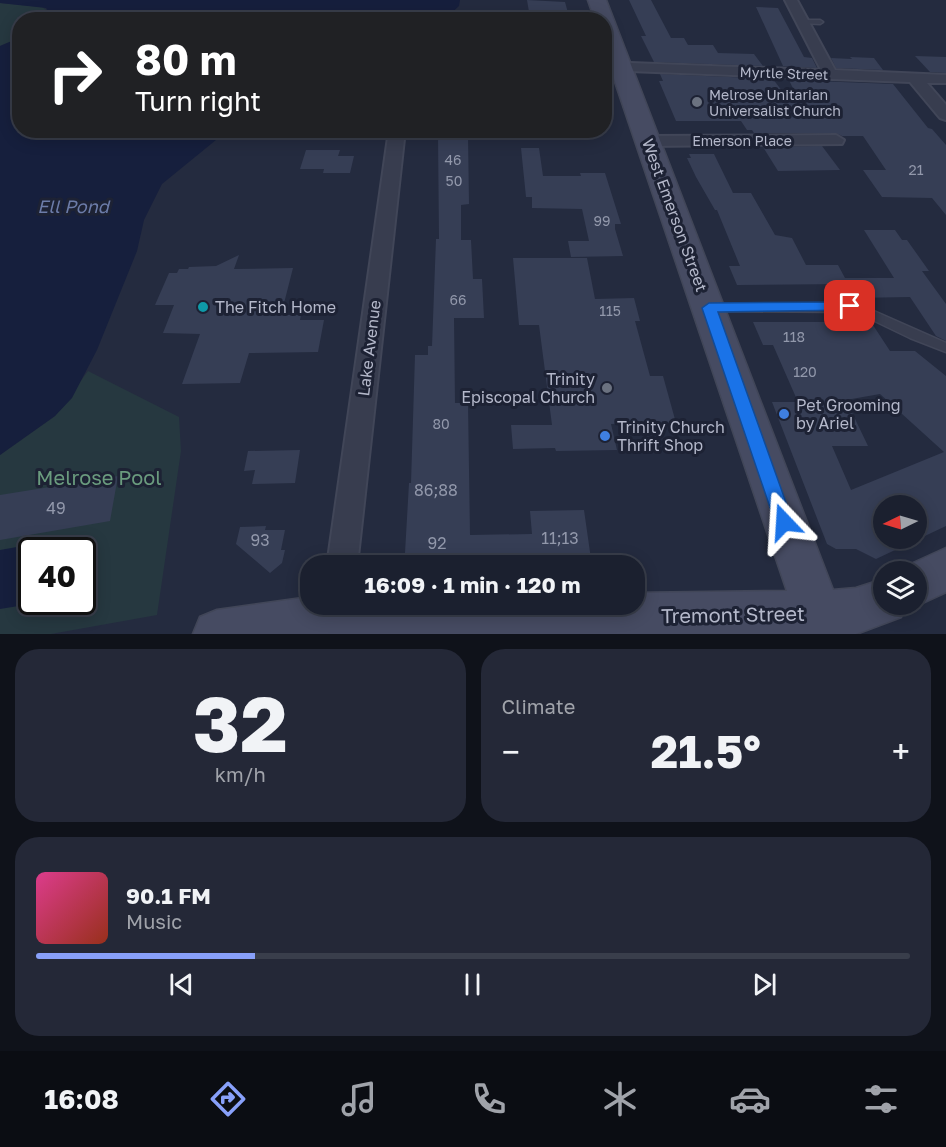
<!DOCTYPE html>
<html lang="en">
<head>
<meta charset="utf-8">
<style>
  :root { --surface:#1b202f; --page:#242837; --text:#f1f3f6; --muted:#a0a3aa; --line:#393e4b; --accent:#88a0fa }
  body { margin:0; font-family:"Golos Text",sans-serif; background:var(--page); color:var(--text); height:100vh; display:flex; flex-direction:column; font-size:22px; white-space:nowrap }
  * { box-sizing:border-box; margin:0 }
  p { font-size:20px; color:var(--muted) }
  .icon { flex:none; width:33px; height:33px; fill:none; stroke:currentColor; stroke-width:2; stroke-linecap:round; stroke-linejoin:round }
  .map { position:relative; height:634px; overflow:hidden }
  .panel { display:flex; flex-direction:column; gap:15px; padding:15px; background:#0f121a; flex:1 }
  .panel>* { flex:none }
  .top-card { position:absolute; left:12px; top:12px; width:600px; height:126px; border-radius:24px; box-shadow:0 3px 15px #0003,0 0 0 2px var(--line); background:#202124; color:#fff; overflow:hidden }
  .needle { width:39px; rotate:265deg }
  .fabs { position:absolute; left:873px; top:495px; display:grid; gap:12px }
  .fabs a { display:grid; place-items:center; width:54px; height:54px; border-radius:50%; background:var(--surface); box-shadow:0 3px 15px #0003,0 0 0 2px var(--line); font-size:30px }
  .speed { position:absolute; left:18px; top:537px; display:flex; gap:12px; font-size:30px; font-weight:700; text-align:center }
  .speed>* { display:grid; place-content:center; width:78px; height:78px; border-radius:50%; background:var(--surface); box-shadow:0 3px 15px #0003,0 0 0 2px var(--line); line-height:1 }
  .speed .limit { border:3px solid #111; border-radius:9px; background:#fff; color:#111 }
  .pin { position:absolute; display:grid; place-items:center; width:51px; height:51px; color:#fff; margin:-26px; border-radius:12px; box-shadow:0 3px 9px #0006 }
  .me { position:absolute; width:66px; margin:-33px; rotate:340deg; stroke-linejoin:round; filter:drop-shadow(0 0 4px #0008) }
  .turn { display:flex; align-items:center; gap:21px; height:126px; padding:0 24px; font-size:27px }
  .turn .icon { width:78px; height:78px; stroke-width:2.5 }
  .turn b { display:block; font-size:42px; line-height:51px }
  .big { font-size:45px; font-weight:700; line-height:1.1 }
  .panel .widget { flex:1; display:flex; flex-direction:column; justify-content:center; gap:9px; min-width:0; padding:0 21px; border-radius:24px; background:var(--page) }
  .panel .dial { align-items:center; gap:0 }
  .dial b { font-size:78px; line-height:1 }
  .song { display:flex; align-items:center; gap:18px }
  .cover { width:72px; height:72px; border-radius:9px; background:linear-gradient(135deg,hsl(330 70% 55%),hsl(10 70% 35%)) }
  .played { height:6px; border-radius:3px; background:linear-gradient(90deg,var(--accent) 25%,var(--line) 25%) }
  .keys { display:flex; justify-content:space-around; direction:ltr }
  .heat { display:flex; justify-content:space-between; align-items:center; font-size:33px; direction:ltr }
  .panel .tiles { flex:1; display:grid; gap:15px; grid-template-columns:1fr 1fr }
  .widget:last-child { grid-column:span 2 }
  .trip { position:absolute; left:300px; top:555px; width:345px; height:60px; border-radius:24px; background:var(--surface); box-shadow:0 3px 15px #0003,0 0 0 2px var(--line); font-weight:700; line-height:60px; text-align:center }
  .menu { display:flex; height:96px; justify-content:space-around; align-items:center; background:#0b0d13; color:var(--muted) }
  .menu .icon { width:42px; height:42px }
  .menu .selected { color:var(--accent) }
  .menu b { font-size:27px; color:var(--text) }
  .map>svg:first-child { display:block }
</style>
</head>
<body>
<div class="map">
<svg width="946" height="634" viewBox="0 0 946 634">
  <rect width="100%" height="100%" fill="#242b3f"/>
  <path fill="#263840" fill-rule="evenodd" d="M0 3 42 7 49 12 42 19 20 20 19 38 0 46Z
    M88 371 179 417 181 451 157 615 51 634H0V455L55 416ZM32 550H82V602H32Z"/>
  <path fill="#161f3d" d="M0 0H460L459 6 444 20H42L49 12 46 8 0 3Z
    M19 38 20 130 227 131 162 184 144 220 137 251 97 350 72 398 55 416 0 455V46Z
    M84 535 81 550H32V602H43L0 609V550Z"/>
  <path fill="#363e55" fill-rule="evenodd" d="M527 0 565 2 570 20 530 18Z
    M629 0H651L671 38H684L688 45H713L718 53 754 54 763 66 654 62 641 36H646Z
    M756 7 778 8 804 57 812 58 817 68 783 66Z
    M915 56 946 57V73L930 72Z
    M850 57 874 58 883 70 836 68 831 58 852 59Z
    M660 74 773 79 791 103 798 99 789 80 893 84 928 128 932 129 946 145V215L932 198 882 197 863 170H886L863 136H842L836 133H754L752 130H747L741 121H676L659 81H663Z
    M438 135H468L469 204 461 205V240H471L473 279H482L484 318H454L455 403H468L470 535 532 534 530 511 584 510 592 566H535V559L457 561V566H411V553H405L409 483H411L415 355H428V346H432L436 239H439Z
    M822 146 840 170 778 171 763 147Z
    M521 148H539L543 176H581L580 173H605L621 224H615V229L623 256 571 257 568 241H589L582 209 532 208V197H526Z
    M306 150H340L338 156H354L350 173H323L324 169H300Z
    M689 154H714L733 193H751L775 235 792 238 806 265H838L845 278H894L864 230H895L902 240H907L929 271H922L946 304V341L936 336 910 297 854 298 846 284 737 285 729 266H740L717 210H715L696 177 687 158H691Z
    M239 255 234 269 293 268 281 315H301L300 320H324L318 352 249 353 240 383 182 384 200 334 163 333 174 305H155L169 273H177L179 269H188L189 267 216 266Z
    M513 258H587L595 299 634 298 640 321H635L650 376H663L676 423 611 424 617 450 556 451 555 448 513 449 511 425H552L539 325H519Z
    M753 322H871L890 351H915L946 376V526L876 559 856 549H836L827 544 772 402H798L773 345H763ZM880 394 944 452 851 490 832 446H868L846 400ZM884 506H916V538H884Z
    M300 450 295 483 252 484 255 470 244 471 248 451Z
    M118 476 110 521 0 540V495Z
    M266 526 265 530H285L281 550H285L282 563 270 573 236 544 240 527Z"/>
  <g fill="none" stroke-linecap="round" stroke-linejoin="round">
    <defs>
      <path id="lane" d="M802 20H820L823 22 820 24 800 23V21Z
        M710 304H858L946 343V352L910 338 856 312 706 311 704 308Z"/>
      <path id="street" d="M785 0H797L835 70 946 75V83H927L946 105V120L940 118 910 82 604 70V62L821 70Z
        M389 130H405L357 566H327Z
        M836 135 844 140 842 144 648 146 640 141 648 136Z"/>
      <path id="secondary" d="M588 0H606L833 590 856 588 884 579V604H906L901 617 856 634H193L200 617 217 610 310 597V604H634V593L787 591 604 49V20H595Z
        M946 548V592L916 606 913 604H916V572H898L900 569Z"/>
    </defs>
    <use href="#lane" stroke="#414658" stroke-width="3"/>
    <use href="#street" stroke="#414658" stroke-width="4"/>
    <use href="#secondary" stroke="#414658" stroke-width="3"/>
    <use href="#lane" fill="#383d4f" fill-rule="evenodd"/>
    <use href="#street" fill="#383d4f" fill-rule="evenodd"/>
    <use href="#secondary" fill="#464b62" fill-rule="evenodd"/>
  </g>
  <path fill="#1a73e8" stroke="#114b97" stroke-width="1.5" d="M850 302 855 303 857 306 855 310 718 312 793 522 790 528 784 530 778 528 775 522 702 308 709 303Z"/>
  <g fill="#6b7280" stroke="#1d2234" stroke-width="2">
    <circle cx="697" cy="102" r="6"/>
    <circle cx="607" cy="388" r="6"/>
  </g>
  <circle fill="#0f9aa8" stroke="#1d2234" stroke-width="2" cx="203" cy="307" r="6"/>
  <g fill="#3f7fe0" stroke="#1d2234" stroke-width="2">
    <circle cx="784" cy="414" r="6"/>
    <circle cx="605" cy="436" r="6"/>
  </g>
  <g text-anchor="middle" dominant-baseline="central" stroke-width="6" stroke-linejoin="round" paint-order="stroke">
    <g font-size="14" fill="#b4b8ca" stroke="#1d2234">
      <text transform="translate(784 73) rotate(2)">Myrtle Street</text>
      <text x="742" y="140">Emerson Place</text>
    </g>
    <g font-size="14" fill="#b4b8ca" stroke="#1d2234" text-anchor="start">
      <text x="709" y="94">Melrose Unitarian<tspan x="709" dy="16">Universalist Church</tspan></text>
    </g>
    <g font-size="14" fill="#9298ab">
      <text x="453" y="159">46</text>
      <text x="916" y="169">21</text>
      <text x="454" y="180">50</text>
      <text x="602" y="220">99</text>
      <text x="458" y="299">66</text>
      <text x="610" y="310">115</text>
      <text x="794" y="336">118</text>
      <text x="805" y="371">120</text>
      <text x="441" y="423">80</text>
    </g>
    <g font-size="16" fill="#b4b8ca" stroke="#1d2234">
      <text transform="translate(675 215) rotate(70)">West Emerson Street</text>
      <text transform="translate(369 348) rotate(-83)">Lake Avenue</text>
    </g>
    <g font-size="16" fill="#b4b8ca" stroke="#1d2234" text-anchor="start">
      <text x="215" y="307">The Fitch Home</text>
      <text x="595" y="379" text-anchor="end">Trinity<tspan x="595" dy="18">Episcopal Church</tspan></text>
      <text x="796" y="405">Pet Grooming<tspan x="796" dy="18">by Ariel</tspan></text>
      <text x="617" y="427">Trinity Church<tspan x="617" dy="18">Thrift Shop</tspan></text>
    </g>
    <g font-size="16" fill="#9298ab">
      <text x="436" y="490">86;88</text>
      <text x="56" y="508">49</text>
      <text x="560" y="538">11;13</text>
      <text x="260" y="540">93</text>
      <text x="437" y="543">92</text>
    </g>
    <g font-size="18" font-style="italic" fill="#6c7ca9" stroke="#1d2234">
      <text x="73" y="206">Ell Pond</text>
    </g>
    <g font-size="20" fill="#6a9b7e" stroke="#1d2234">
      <text x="99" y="477">Melrose Pool</text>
    </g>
    <g font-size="20" fill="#b4b8ca" stroke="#1d2234">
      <text transform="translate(733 614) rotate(-1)">Tremont Street</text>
    </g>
  </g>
</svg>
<div class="fabs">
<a><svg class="needle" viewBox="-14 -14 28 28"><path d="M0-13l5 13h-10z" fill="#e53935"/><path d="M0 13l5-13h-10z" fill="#a0a3aa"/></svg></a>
<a><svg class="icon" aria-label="layers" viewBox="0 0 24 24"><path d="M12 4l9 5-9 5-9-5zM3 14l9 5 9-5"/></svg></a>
</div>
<div class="speed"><div class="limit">40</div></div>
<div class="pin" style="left:850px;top:306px;background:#d93025"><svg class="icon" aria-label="arrive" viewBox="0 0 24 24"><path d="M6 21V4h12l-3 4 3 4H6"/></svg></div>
<svg class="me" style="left:784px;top:522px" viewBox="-20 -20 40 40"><path d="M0-17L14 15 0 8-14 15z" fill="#1a73e8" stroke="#fff" stroke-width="4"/></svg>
<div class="trip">16:09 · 1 min · 120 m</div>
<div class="top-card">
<div class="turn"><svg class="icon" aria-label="right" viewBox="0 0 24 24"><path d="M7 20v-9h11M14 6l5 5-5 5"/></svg><div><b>80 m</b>Turn right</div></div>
</div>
</div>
<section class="panel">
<div class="tiles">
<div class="widget dial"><b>32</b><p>km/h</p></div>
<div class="widget"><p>Climate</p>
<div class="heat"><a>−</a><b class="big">21.5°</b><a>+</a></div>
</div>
<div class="widget">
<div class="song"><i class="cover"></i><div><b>90.1 FM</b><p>Music</p></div></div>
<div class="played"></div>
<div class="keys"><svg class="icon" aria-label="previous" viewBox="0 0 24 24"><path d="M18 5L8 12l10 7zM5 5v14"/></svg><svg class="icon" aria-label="pause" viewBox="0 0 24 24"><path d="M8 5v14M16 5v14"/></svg><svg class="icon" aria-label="next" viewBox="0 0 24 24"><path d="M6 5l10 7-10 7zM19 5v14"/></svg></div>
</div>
</div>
</section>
<nav class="menu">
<b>16:08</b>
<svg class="icon selected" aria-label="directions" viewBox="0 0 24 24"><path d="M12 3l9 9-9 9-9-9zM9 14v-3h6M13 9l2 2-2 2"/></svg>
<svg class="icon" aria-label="music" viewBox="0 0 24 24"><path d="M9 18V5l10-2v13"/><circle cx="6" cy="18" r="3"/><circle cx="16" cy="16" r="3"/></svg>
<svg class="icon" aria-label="phone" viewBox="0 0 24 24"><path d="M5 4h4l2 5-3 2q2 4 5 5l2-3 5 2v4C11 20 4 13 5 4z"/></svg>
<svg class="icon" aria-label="climate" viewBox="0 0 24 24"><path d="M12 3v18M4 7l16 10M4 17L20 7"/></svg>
<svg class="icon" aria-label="car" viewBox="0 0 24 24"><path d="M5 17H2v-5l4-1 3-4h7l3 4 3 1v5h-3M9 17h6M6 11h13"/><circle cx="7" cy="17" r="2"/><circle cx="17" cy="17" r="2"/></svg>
<svg class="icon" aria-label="filters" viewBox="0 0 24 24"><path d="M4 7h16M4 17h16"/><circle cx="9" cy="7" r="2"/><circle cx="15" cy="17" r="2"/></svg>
</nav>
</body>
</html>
